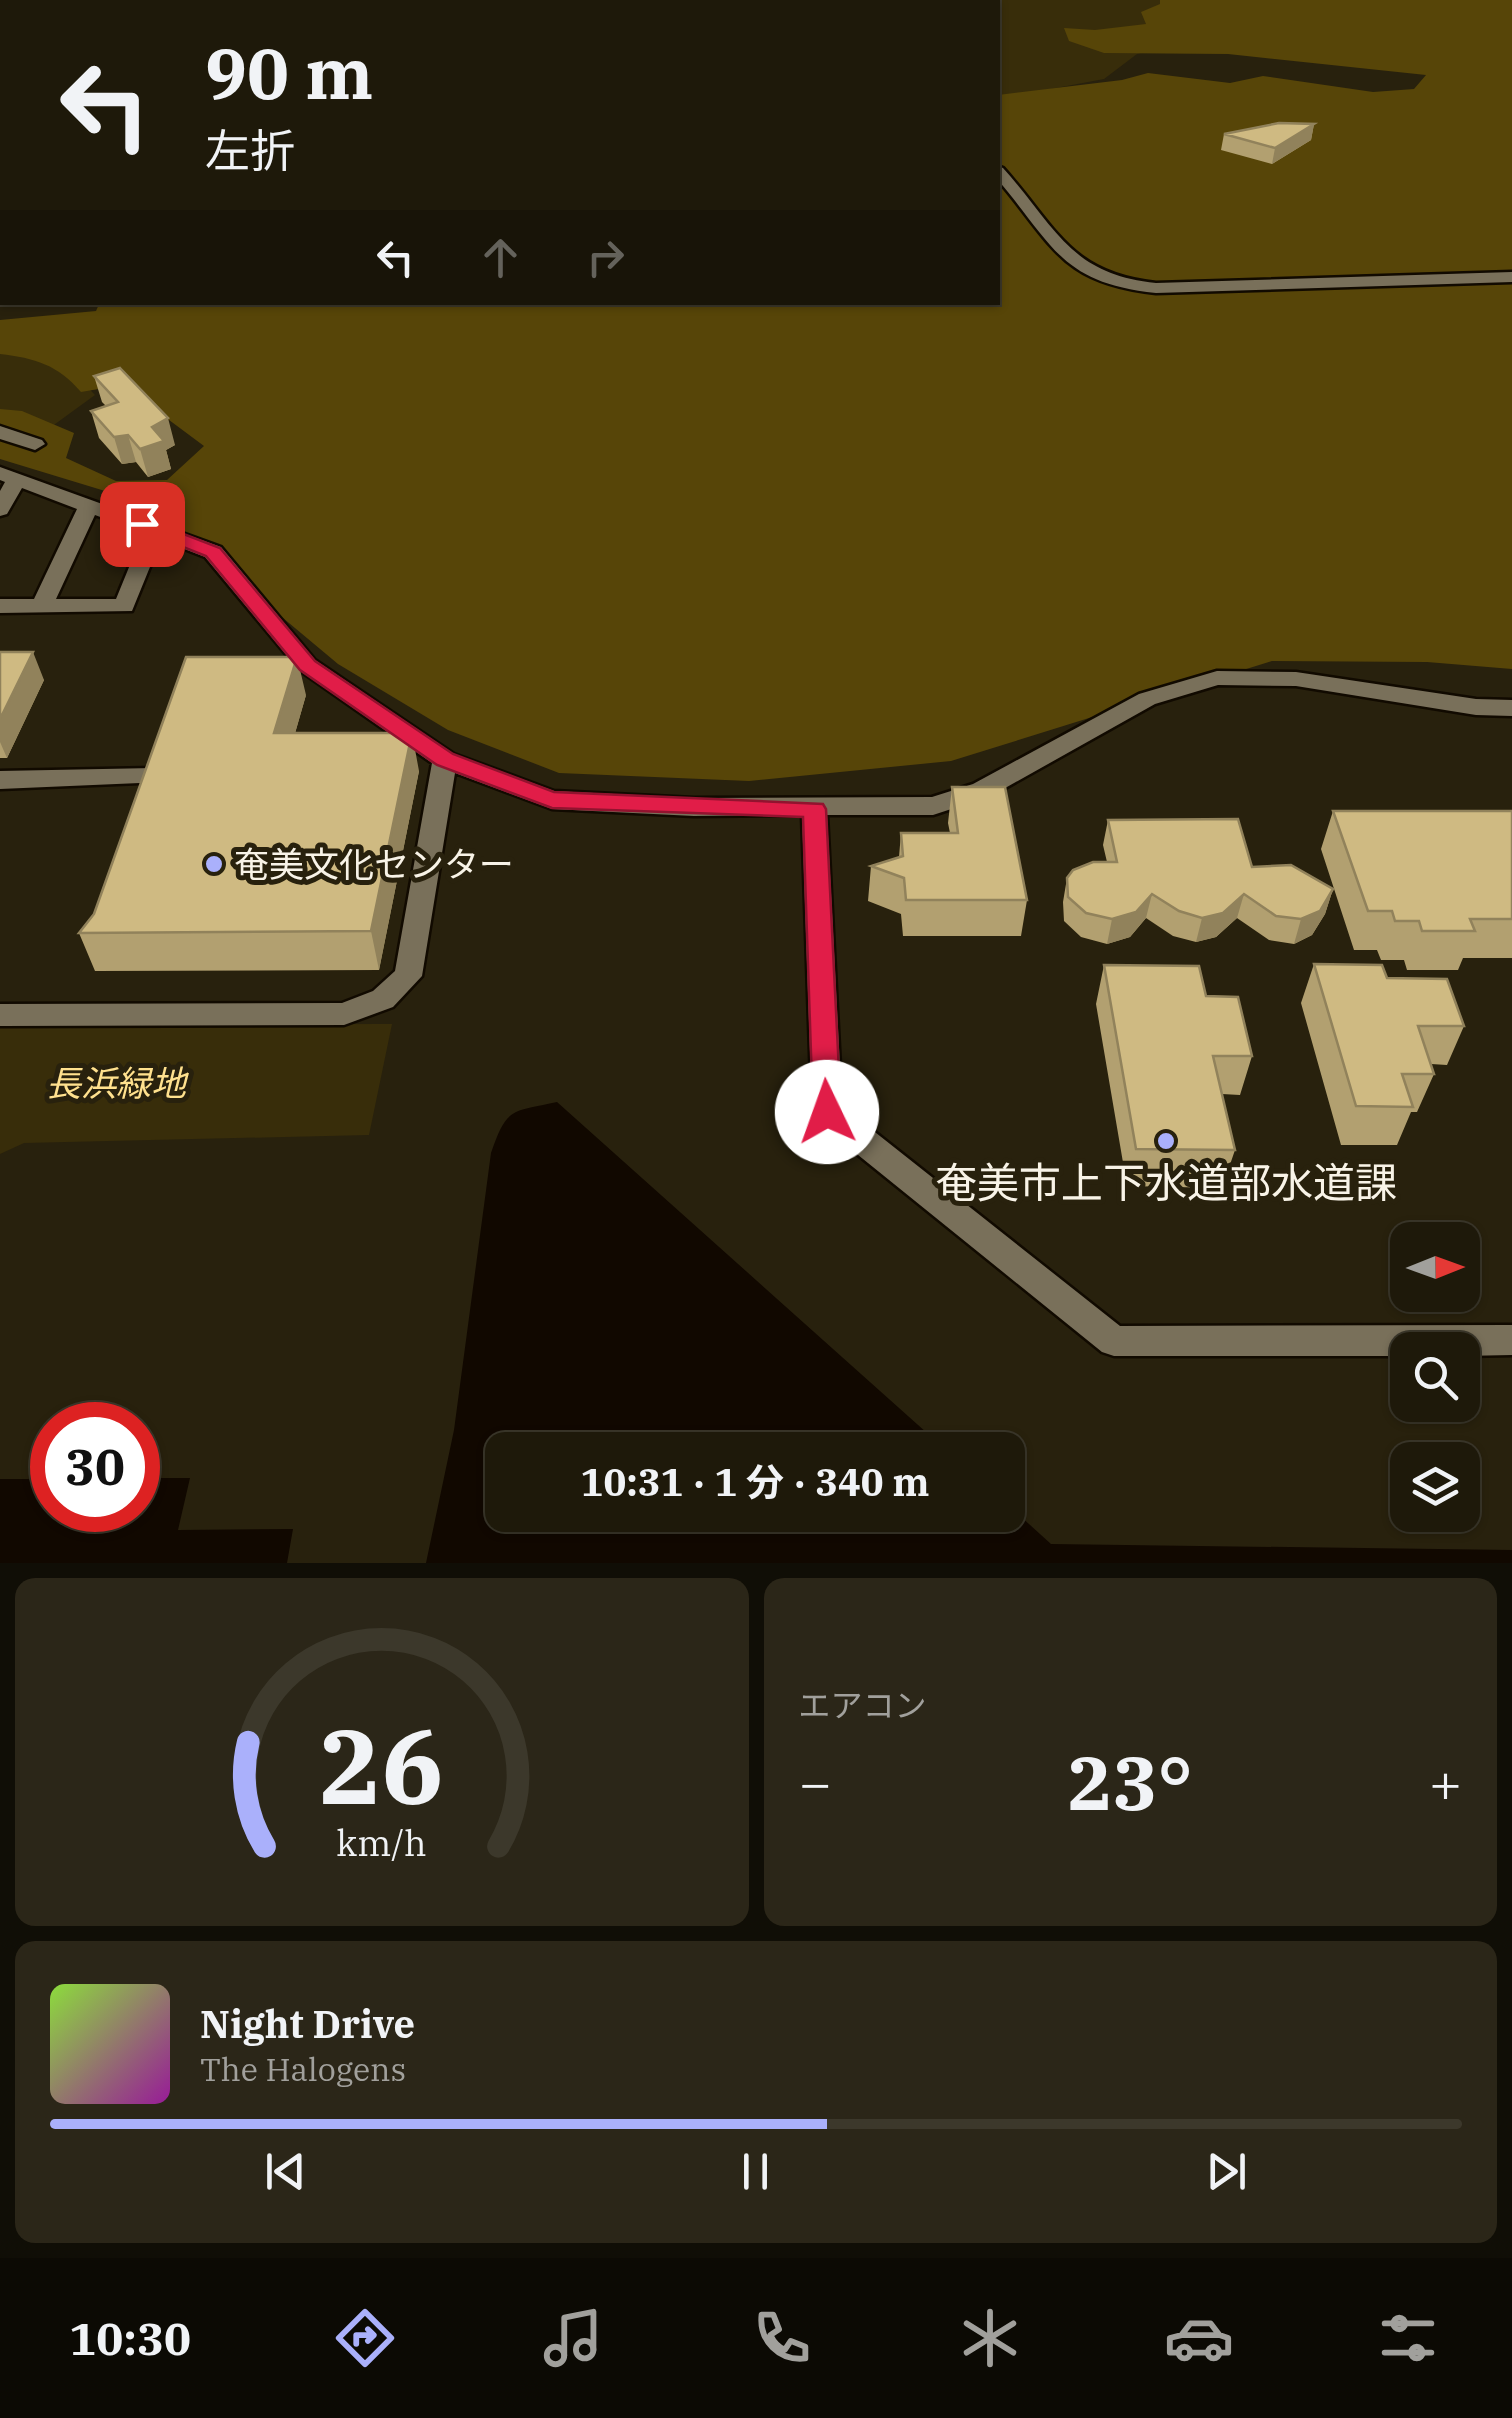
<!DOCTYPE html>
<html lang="ja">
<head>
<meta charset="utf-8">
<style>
  :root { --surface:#1e190a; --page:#2b2618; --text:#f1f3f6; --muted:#a1a09c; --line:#3c382b; --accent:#aab0fb }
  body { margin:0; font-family:"IBM Plex Serif","Noto Sans JP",serif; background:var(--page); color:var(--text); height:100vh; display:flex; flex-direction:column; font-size:38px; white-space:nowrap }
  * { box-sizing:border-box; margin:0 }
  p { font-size:32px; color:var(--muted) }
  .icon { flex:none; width:55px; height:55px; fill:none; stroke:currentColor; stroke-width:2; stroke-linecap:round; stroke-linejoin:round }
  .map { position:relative; height:1563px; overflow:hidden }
  .panel { display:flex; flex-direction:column; gap:15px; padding:15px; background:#100e06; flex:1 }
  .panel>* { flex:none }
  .top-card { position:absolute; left:0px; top:0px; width:1000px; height:305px; box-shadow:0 2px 8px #0004,0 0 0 2px var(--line); background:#1e190a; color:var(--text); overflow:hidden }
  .needle { width:65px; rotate:89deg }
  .tools { position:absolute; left:1390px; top:1222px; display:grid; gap:20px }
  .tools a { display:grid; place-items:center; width:90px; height:90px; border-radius:20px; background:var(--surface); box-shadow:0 2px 8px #0004,0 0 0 2px var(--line); font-size:50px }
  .speed { position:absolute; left:30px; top:1402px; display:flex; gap:20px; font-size:50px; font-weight:700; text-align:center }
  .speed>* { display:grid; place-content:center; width:130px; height:130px; border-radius:50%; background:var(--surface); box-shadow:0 2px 8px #0004,0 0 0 2px var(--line); line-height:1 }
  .speed .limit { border:15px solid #d22; background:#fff; color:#111 }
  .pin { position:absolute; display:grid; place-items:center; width:85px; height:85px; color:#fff; margin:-42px; border-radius:20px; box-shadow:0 5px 15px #0006 }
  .me { position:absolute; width:110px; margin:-55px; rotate:357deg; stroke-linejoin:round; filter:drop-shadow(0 0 8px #0008) }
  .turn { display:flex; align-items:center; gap:35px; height:210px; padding:0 40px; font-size:45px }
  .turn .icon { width:130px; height:130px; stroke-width:2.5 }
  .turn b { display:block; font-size:70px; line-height:85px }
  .lanes { display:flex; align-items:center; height:95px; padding:0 40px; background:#0003; justify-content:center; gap:50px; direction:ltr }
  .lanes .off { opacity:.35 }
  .big { font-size:75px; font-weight:700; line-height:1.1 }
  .panel .tile { flex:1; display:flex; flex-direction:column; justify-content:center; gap:15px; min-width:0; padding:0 35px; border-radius:20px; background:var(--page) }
  .panel .dial { align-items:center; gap:0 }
  .dial svg { height:260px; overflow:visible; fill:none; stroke:var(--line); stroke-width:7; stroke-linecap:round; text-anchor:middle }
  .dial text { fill:var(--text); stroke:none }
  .song { display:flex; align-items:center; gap:30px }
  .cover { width:120px; height:120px; border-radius:15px; background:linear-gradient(135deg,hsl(90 70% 55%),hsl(300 70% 35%)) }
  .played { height:10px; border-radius:5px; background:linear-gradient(90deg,var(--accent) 55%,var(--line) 55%) }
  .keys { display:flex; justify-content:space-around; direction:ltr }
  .heat { display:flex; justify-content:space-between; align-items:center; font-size:55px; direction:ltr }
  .panel .tiles { flex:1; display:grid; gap:15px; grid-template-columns:1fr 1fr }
  .tile:last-child { grid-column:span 2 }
  .trip { position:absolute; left:485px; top:1432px; width:540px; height:100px; border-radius:20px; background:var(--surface); box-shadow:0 2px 8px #0004,0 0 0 2px var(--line); font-weight:700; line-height:100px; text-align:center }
  .dock { display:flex; height:160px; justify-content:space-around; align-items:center; background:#0c0a04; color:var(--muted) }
  .dock .icon { width:70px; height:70px }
  .dock .active { color:var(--accent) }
  .dock b { font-size:45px; color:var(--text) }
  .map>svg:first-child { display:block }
</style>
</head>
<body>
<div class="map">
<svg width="1512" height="1563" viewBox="0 0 1512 1563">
  <rect width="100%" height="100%" fill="#28210d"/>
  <path fill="#382d0a" d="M499 0H1232L1181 45 1137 54 1104 79 1013 96 998 95V2Z
    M0 349 61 359 95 395 36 438 0 425Z
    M392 1024 369 1135 24 1143 0 1154V1025Z"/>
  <path fill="#574508" d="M0 0H537L539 2H2L0 271Z
    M1160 0H1512V669L1427 662 1272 661 951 761 749 781 559 773 448 730 338 664 168 522 128 498 0 459V409L22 411 74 433 66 458 116 481 167 480 204 446 122 385 81 392C58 365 35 358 0 354V320L96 311 100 302H998V95L1122 80 1148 73 1230 83 1263 76 1373 92 1414 89 1426 75 1228 54 1104 53 1069 41 1064 28 1095 30 1146 24 1141 12 1160 4Z"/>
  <path fill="#110800" d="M557 1102 946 1450H502V1515H1008V1505L1051 1544 1512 1550V1563H426L454 1430 491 1153C507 1107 511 1112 557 1102Z
    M138 1478H190L178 1530 293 1529 287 1563H0V1479H52V1510H138Z"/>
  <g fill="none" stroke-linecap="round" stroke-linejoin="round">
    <defs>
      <path id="street" d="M485 0H502L503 2H486Z
        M998 166 1003 168C1056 227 1069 274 1156 283L1512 272V282L1156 293C1061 283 1054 246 998 180Z
        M0 426 42 440 45 444 35 450 0 439Z
        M0 467 221 547 315 660 454 754 554 791 694 798 932 797 973 784 1139 694 1217 671 1296 672 1476 699 1512 700V716L1476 715 1296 686 1218 685 1155 704 991 796 933 815H827L842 1106 1120 1326 1512 1325V1355L1462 1356V1350H1408V1356H1114L1102 1352 816 1121 812 1112 802 815 694 816 552 809 455 773 422 976 393 1007 344 1025 0 1026V1004L342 1003 373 991 395 971 432 763 299 670 205 557 161 540 132 611 0 613V599H34L77 509 22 488 7 514 0 516V491L5 482 0 480ZM95 515 143 533 116 599H56Z
        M154 768 166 776 163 782 0 789V771Z"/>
    </defs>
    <use href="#street" stroke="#110a00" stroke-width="5"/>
    <use href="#street" fill="#79705a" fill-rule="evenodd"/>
  </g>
  <path fill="#b2a070" d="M1314 124 1311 140 1272 164 1221 150 1224 134Z
    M94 376 175 445 166 450 171 469 148 477 136 462 122 464 99 438 91 411 106 406 102 402Z
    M0 652 44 680 7 758H0Z
    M306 695 295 733 419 771 379 970 95 971 79 933Z
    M952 787 1027 900 1021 936H903L901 914 868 901 871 866 899 857 901 833H950L948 823Z
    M1333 811H1512V958H1463L1458 970H1407L1404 960H1381L1377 950H1354L1321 849Z
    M1108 820 1252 867 1333 889 1325 914 1312 935 1294 944 1269 940 1237 918 1216 937 1196 942 1173 936 1146 918 1130 937 1107 944 1081 937 1064 921 1063 902 1067 878 1107 862 1103 845Z
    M1314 964 1387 978 1464 1026 1447 1065 1431 1064 1434 1074 1417 1112H1411L1397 1145H1341L1301 1003Z
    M1104 965 1206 996 1252 1056 1240 1095 1222 1094 1235 1150 1222 1188 1127 1186 1096 1004Z"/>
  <path fill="#91825b" d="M1314 124 1311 140 1272 164 1275 148Z
    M168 418 175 445 166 450 171 469 148 477 140 449 152 427Z
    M128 435 136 462 122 464 114 437Z
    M33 652 44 680 7 758 0 742V719Z
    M297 657 306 695 284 772 274 733Z
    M412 733 419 771 379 970 371 931Z
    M1333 889 1325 914 1312 935 1294 944 1301 919Z
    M1152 894 1146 918 1130 937 1107 944 1112 919Z
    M1244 894 1237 918 1216 937 1196 942 1202 918Z"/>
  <path fill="#cfba82" stroke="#91825b" stroke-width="2.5" d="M1279 123 1314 124 1275 148 1224 134Z
    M120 368 168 418 152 427 164 441 140 449 128 435 114 437 91 411 118 402 94 376Z
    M0 652H33L0 719Z
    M186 657H297L274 733H412L371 931 79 933 94 914Z
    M952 787H1005L1027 900H906L904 878 871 866 903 856 901 833H958Z
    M1333 811H1512V919H1470L1475 931H1422L1419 921H1395L1392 911H1368Z
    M1238 819 1252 867 1291 865 1333 889 1320 911 1301 919 1276 916 1244 894 1223 913 1202 918 1179 911 1152 894 1136 912 1112 919 1086 913 1068 897 1067 878 1073 870 1093 862H1117L1108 820Z
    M1314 964 1382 965 1387 978 1447 979 1464 1026H1418L1434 1074H1402L1413 1107 1356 1106Z
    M1104 965 1199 966 1206 996 1238 997 1252 1056H1213L1235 1150 1136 1149Z"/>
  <path fill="#e11d48" stroke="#92132f" stroke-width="2.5" d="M142 518 220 548 315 661 453 754 554 792 823 804 826 809 841 1112 837 1120 827 1123 817 1120 813 1112 803 817 552 808 437 765 300 670 206 556 135 528V520Z"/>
  <g fill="#aab0fb" stroke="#28210d" stroke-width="4">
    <circle cx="214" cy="864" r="10"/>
    <circle cx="1166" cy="1141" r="10"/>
  </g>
  <g text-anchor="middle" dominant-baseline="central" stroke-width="10" stroke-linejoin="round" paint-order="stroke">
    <g font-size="35" fill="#f8f3e7" stroke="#28210d" text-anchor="start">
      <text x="234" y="864">奄美文化センター</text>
    </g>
    <g font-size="35" font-style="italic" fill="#ffe18e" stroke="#28210d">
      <text x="116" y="1083">長浜緑地</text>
    </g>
    <g font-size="42" fill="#f8f3e7" stroke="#28210d">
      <text x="1166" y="1182">奄美市上下水道部水道課</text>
    </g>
  </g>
</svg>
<div class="tools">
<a><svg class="needle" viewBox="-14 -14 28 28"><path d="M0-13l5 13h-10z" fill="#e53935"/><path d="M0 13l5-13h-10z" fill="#a1a09c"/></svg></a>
<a><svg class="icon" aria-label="search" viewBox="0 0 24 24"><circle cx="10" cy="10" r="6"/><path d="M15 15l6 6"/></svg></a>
<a><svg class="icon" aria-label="layers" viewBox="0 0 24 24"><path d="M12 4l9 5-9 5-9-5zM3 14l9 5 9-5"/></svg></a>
</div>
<div class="speed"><div class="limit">30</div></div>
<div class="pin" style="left:142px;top:524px;background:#d93025"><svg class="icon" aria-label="arrive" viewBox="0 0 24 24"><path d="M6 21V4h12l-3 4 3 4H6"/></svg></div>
<svg class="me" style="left:827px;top:1112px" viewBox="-20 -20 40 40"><circle r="19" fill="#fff"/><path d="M0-13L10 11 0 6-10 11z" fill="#e11d48"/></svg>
<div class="trip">10:31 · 1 分 · 340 m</div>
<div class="top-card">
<div class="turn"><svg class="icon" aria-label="left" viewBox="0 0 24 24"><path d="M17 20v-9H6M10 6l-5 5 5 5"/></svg><div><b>90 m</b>左折</div></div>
<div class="lanes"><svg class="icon" aria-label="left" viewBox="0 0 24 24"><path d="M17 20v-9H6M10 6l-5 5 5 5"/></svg><svg class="icon off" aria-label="ahead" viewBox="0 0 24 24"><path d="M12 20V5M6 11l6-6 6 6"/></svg><svg class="icon off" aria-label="right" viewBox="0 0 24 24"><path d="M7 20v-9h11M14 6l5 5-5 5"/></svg></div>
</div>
</div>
<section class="panel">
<div class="tiles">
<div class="tile dial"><svg viewBox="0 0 100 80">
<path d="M14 69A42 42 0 1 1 86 69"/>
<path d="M14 69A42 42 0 0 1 9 37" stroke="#aab0fb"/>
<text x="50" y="56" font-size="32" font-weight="700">26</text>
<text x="50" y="72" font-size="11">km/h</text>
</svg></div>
<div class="tile"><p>エアコン</p>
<div class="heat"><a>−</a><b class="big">23°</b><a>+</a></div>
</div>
<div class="tile">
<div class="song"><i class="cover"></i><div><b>Night Drive</b><p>The Halogens</p></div></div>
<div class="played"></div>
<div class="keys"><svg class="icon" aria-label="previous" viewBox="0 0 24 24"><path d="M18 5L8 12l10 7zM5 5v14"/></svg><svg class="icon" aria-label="pause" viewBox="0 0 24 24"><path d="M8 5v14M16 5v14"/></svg><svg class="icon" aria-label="next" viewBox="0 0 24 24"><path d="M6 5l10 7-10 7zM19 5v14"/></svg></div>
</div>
</div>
</section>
<nav class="dock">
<b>10:30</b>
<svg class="icon active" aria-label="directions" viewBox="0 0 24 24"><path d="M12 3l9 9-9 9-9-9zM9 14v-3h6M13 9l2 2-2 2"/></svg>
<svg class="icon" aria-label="music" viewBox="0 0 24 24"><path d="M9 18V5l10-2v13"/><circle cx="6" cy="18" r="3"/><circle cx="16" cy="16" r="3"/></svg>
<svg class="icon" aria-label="phone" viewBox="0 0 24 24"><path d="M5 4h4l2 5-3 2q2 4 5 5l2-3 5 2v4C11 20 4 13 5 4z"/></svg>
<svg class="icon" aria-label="climate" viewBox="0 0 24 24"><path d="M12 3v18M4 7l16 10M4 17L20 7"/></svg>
<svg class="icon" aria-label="car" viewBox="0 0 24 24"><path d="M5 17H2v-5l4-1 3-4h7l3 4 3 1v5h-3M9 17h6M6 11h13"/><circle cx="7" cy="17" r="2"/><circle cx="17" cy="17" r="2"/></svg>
<svg class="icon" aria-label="filters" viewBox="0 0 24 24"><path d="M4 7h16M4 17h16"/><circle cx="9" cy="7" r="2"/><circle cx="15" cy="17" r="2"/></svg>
</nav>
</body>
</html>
